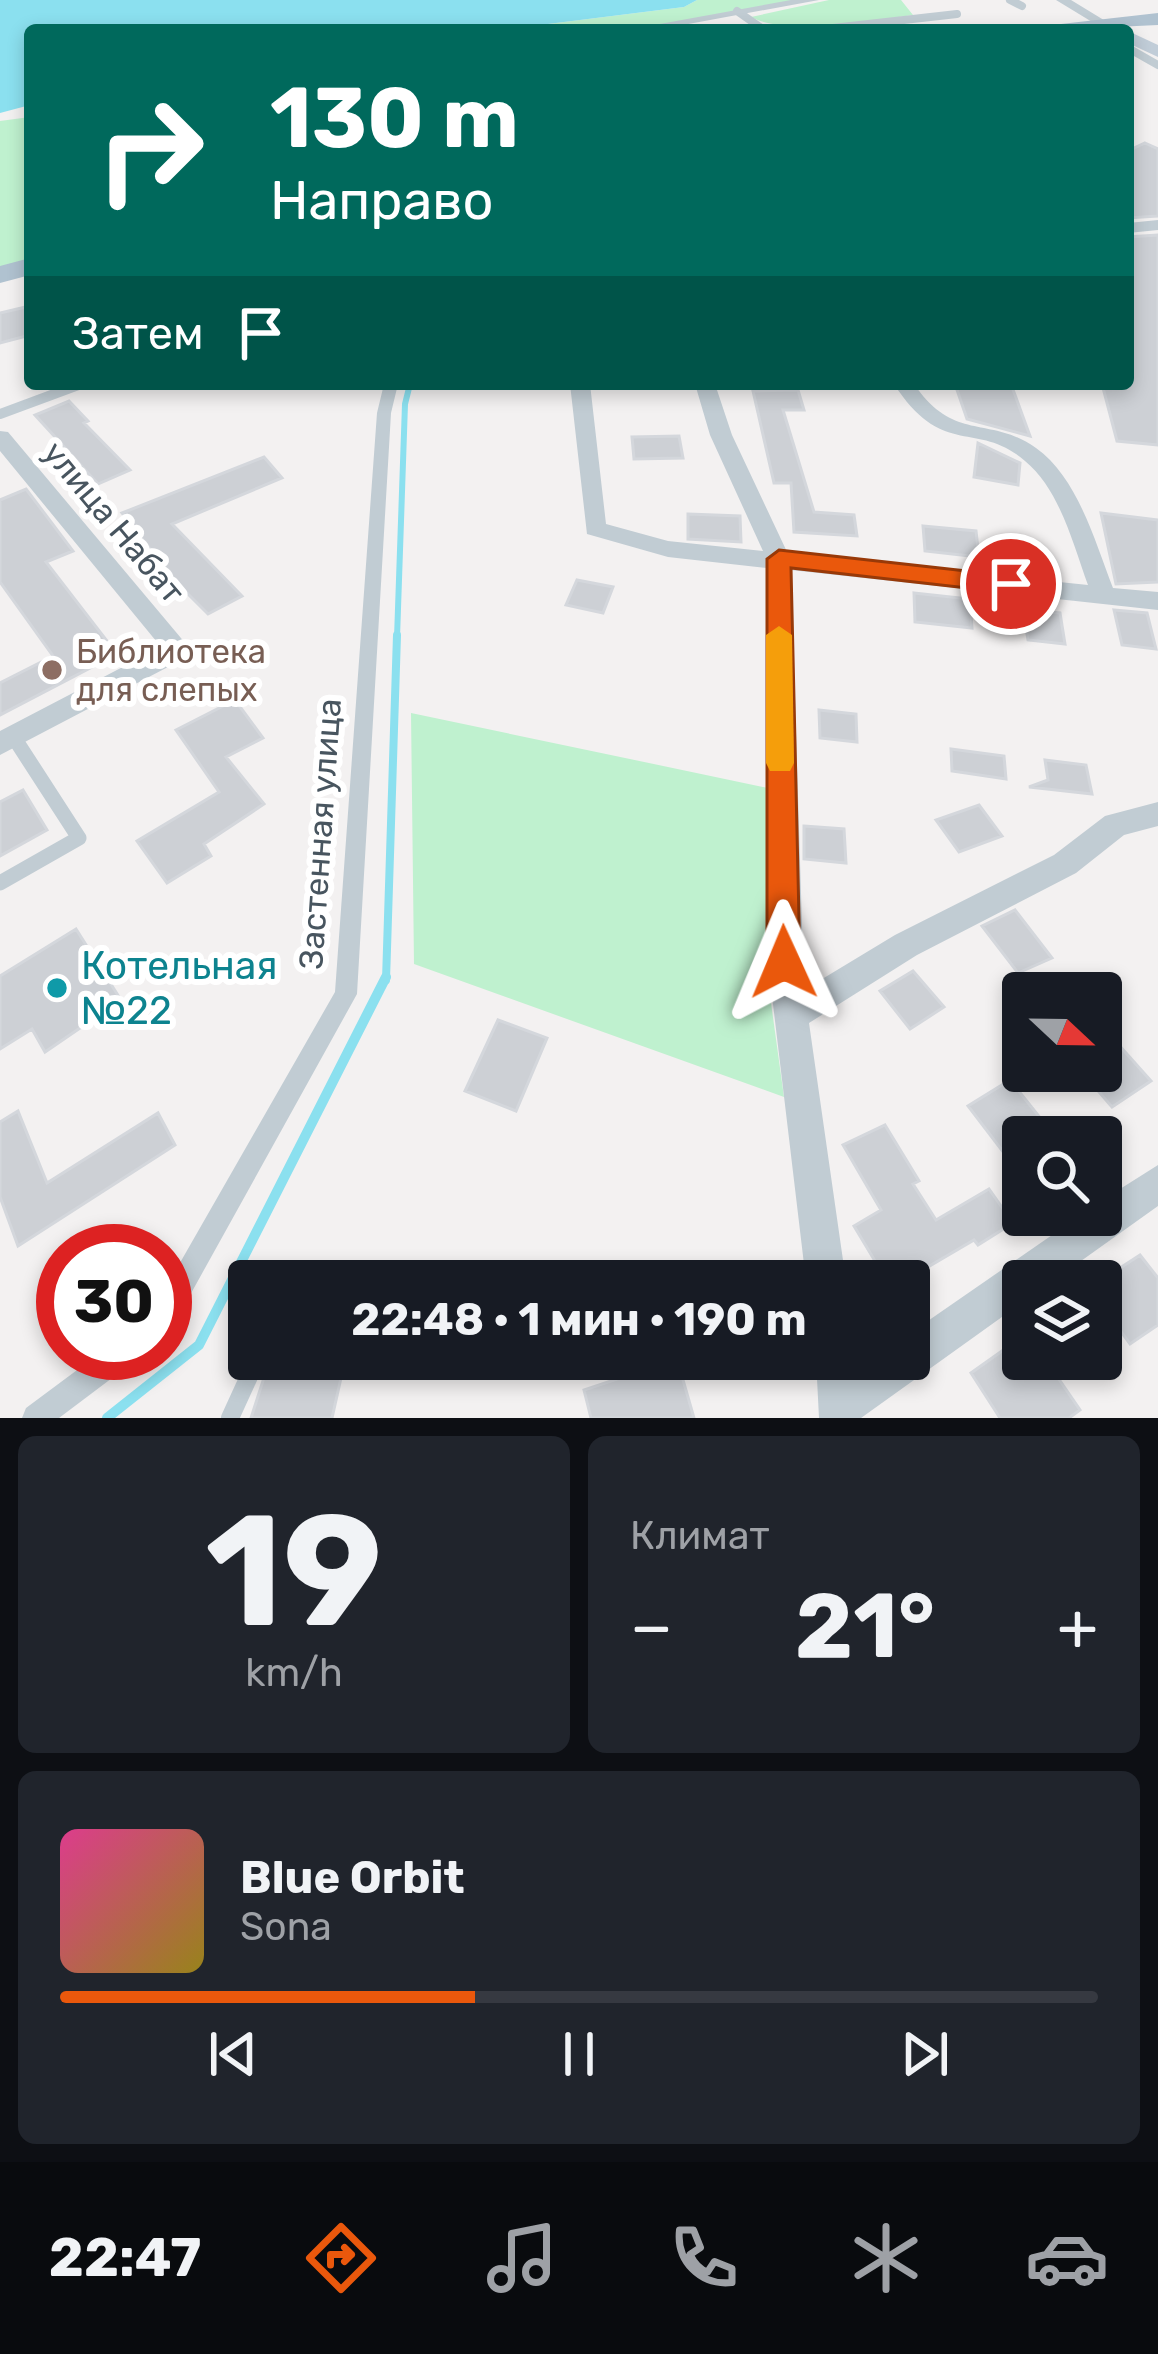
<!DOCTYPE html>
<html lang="ru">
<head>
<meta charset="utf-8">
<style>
  :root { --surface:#171b24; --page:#20242c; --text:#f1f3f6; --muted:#9ea1a6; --line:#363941; --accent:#ea580c }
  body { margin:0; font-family:Rubik,sans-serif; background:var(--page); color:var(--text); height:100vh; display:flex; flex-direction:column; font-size:45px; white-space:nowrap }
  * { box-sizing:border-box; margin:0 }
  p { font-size:39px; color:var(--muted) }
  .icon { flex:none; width:66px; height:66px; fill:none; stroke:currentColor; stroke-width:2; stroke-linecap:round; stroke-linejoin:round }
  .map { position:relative; height:1418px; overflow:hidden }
  .details { display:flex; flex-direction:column; gap:18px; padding:18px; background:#0d0f14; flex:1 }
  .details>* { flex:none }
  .hud { position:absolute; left:24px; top:24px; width:1110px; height:366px; border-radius:12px; box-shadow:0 6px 18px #0003; background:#00695c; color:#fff; overflow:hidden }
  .needle { width:78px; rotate:112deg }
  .fabs { position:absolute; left:1002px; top:972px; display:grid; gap:24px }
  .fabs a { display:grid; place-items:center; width:120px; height:120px; border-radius:12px; background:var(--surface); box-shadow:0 6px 18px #0003; font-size:60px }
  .speed { position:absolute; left:36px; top:1224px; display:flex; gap:24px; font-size:60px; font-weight:700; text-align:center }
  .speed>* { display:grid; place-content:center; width:156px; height:156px; border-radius:50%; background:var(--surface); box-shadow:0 6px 18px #0003; line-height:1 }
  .speed .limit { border:18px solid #d22; background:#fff; color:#111 }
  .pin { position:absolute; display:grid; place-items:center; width:102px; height:102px; color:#fff; margin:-51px; border:6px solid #fff; border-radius:50%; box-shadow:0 3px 12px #0007 }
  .me { position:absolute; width:132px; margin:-66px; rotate:359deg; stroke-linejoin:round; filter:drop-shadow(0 0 9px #0008) }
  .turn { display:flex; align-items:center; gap:42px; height:252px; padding:0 48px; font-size:54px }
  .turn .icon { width:156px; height:156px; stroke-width:2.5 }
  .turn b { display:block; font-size:84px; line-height:102px }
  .then { display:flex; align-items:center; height:114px; padding:0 48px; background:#0003; gap:24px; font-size:45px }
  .big { font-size:90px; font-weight:700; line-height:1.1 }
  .details .widget { flex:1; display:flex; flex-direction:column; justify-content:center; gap:18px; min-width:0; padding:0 42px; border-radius:18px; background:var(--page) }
  .details .dial { align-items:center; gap:0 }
  .dial b { font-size:156px; line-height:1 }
  .song { display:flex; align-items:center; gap:36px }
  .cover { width:144px; height:144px; border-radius:18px; background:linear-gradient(135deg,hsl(330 70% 55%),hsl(50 70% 35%)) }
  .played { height:12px; border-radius:6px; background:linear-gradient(90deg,var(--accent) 40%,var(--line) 40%) }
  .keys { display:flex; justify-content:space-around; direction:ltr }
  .heat { display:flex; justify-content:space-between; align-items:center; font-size:66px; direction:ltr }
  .details .tiles { flex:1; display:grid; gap:18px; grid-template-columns:1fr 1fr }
  .widget:last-child { grid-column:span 2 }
  .trip { position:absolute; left:228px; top:1260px; width:702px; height:120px; border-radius:12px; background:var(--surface); box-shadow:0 6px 18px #0003; font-weight:700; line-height:120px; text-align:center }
  .tab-bar { display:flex; height:192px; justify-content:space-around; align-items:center; background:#090b0e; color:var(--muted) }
  .tab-bar .icon { width:84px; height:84px }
  .tab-bar .on { color:var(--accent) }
  .tab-bar b { font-size:54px; color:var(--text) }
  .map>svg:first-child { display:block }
</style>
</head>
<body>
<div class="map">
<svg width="1158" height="1418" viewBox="0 0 1158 1418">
  <rect width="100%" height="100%" fill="#f3f1f1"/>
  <path fill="#bff1cf" d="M697 0H812L637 30H501L684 7Z
    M829 0H901L913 15C871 21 787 36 751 17Z
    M30 117V259L0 267V121Z
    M411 713 768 788 767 974 784 1097 414 964Z"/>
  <path fill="#8be0ef" d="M0 0H697L684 7 501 30H30V105L0 113Z"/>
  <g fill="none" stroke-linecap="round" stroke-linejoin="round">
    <path stroke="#8be0ef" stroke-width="6" d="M397 638 405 404 410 384"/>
    <path stroke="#8be0ef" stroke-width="8" d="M386 980 397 635"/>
    <path stroke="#8be0ef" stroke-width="10" d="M107 1418 199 1345 386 977"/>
  </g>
  <path fill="#cdd0d5" stroke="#d4d7dc" stroke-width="3" d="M1145 143 1158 149V216L1128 218V151Z
    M1158 235V445L1117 441 1102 384H1128V237Z
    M30 306V335L0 343V313Z
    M955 384H1011L1030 436 967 419Z
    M798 390 804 410H783L814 512 854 515 857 536 794 532 791 483H774L753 391Z
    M69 401 88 421 84 423 130 470 98 484 35 415Z
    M679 436 683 458 634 459 632 437Z
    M978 443 1020 463 1018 485 974 477Z
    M264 457 282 478 172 524 242 596 208 614 175 581 122 513Z
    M26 489 73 551 46 562 117 654 0 715V683L53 656 0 582V500Z
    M1101 513 1158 520V582L1116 584Z
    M688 514 740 516 741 542 688 539Z
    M923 526 976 531 979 557 925 551Z
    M577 580 613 587 603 613 566 605Z
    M914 593 970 599 972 628 915 622Z
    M1023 610 1060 613 1065 644 1028 640Z
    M1114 610 1147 613 1156 649 1122 645Z
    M235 700 263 738 226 757 264 804 204 844 211 856 167 883 137 841 219 792 176 730Z
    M819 710 856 714 857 742 820 738Z
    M951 749 1004 756 1006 779 952 771Z
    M1045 760 1086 765 1092 794 1029 787 1048 780Z
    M23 790 47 830 0 856V802Z
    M979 805 1002 836 959 852 936 820Z
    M804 826 844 829 846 863 804 859Z
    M1015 910 1052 958 1018 973 982 926Z
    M76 929 121 1000 45 1052 32 1029 0 1049V976Z
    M913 971 944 1007 910 1029 880 991Z
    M498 1020 547 1038 516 1111 465 1091Z
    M1101 1025 1151 1081 1112 1107 1081 1071H1101Z
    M1010 1080 1049 1129 1037 1137H1023V1146L1007 1157 968 1106Z
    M18 1111 47 1183 158 1113 175 1145 18 1246 0 1197V1122Z
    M885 1125 919 1181 913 1184 936 1220 989 1189 1013 1223 978 1245 974 1240 904 1281H887L854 1226 881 1210 843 1145Z
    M1140 1255 1158 1278V1325L1130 1344 1101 1304 1100 1281Z
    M1023 1336V1359H1045L1080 1410 1069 1418H1000L971 1373Z
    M270 1359H309L343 1369 332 1418H251Z
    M677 1359 694 1418H591L584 1390Z"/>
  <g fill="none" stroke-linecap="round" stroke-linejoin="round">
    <path stroke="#c1ccd3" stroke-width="8" d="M1010 0 1022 6
      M737 11 764 30
      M815 30 957 14
      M1128 48 1158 65"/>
    <path stroke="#c1ccd3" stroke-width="10" d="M0 414 81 384"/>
    <path stroke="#c1ccd3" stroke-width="15" d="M0 883 79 838 13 736"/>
    <path stroke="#c1ccd3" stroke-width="18" d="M230 1418 257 1359"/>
    <path fill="#c1ccd3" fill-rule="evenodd" d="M384 384H398L391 413 357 994 174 1324 165 1328V1289L335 992 377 413Z
      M100 1353H136L132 1363 59 1418H22L26 1408Z"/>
    <path fill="#c1ccd3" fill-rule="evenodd" d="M791 0H819L656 30H627Z
      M1056 0H1071L1112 25 1102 28Z
      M1158 220V230L1128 233V223Z
      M570 384H590L606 524 668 541 763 551 710 435 695 384H715L732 435 788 554 1088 585C1073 544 1060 490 1025 461 977 419 943 460 894 384H914C954 443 990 415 1036 448 1078 478 1095 542 1113 588L1158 592V610L791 570 804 990 895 935 1054 855 1105 816 1158 802V826L1124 835 1076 873 917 955 809 1023 846 1281H806L768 962 767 568 668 557 587 534Z
      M0 431 8 432 191 650 187 657 0 755V731L161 647 0 451Z
      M1158 1165V1206L1053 1281H1023V1302L861 1418H819L816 1359H856L857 1370 873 1359H909V1334L1081 1215H1101V1201Z"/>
    <path fill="#c1cdd8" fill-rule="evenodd" d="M1128 31 1158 45V57L1128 43Z"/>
    <path fill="#b0c2d0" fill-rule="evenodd" d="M1158 13V25L1051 30 1061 24Z
      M30 258V275L0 283V266Z"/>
  </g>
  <path fill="#ea580c" stroke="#983908" stroke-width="3" d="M779 550 1011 576 1024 584 1011 593 791 568 800 962 795 973 784 977 772 973 767 962V559Z"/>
  <path fill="#f59e0b" d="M779 626 792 635 794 763 790 771H770L766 763V635Z"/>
  <circle fill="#8d6e63" stroke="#fff" stroke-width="4.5" cx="52" cy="670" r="12"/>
  <circle fill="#0f9aa8" stroke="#fff" stroke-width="4.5" cx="57" cy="988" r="12"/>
  <g text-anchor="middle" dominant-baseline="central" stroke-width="12" stroke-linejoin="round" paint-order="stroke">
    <g font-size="33" fill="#48555f" stroke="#fff">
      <text transform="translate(114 522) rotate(50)">улица Набат</text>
      <text transform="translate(320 834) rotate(-86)">Застенная улица</text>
    </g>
    <g font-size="33" fill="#785e54" stroke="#fff" text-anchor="start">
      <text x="76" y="651">Библиотека<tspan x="76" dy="38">для слепых</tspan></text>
    </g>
    <g font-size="39" fill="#0d838f" stroke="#fff" text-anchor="start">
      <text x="81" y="966">Котельная<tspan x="81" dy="45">№22</tspan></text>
    </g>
  </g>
</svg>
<div class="fabs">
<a><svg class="needle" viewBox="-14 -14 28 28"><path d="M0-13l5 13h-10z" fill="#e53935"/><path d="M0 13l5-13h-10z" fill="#9ea1a6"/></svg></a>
<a><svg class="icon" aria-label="search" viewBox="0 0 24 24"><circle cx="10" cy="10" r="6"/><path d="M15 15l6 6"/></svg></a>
<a><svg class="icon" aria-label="layers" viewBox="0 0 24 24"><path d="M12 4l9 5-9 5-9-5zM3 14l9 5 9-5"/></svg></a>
</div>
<div class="speed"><div class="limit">30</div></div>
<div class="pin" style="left:1011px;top:584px;background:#d93025"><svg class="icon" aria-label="arrive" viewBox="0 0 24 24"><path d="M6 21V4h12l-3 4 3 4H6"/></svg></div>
<svg class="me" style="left:784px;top:962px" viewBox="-20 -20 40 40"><path d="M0-17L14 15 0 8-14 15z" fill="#ea580c" stroke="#fff" stroke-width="4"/></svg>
<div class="trip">22:48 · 1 мин · 190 m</div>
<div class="hud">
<div class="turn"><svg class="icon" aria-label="right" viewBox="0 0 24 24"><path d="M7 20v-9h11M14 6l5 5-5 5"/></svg><div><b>130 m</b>Направо</div></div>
<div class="then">Затем<svg class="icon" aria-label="arrive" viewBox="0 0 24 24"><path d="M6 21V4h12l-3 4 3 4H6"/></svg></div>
</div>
</div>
<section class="details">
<div class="tiles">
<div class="widget dial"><b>19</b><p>km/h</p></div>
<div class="widget"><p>Климат</p>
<div class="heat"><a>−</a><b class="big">21°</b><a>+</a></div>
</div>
<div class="widget">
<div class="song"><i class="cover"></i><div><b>Blue Orbit</b><p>Sona</p></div></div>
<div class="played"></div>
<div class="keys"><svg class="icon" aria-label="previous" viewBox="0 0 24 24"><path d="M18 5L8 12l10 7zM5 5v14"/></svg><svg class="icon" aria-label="pause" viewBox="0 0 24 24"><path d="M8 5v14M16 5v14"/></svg><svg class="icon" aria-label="next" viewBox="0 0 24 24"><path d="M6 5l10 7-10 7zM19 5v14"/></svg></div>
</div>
</div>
</section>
<nav class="tab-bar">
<b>22:47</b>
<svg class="icon on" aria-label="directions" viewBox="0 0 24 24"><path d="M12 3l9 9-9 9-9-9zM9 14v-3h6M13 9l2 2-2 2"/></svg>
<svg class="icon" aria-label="music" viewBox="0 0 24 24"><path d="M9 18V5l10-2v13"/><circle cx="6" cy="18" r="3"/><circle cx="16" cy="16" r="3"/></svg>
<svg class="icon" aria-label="phone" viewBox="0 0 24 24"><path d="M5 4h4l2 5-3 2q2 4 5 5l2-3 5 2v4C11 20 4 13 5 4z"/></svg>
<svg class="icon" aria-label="climate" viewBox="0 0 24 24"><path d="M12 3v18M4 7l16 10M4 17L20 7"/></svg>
<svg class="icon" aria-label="car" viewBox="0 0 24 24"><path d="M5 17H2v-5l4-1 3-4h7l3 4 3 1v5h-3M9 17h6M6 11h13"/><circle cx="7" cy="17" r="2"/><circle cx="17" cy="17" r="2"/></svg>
</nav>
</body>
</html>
